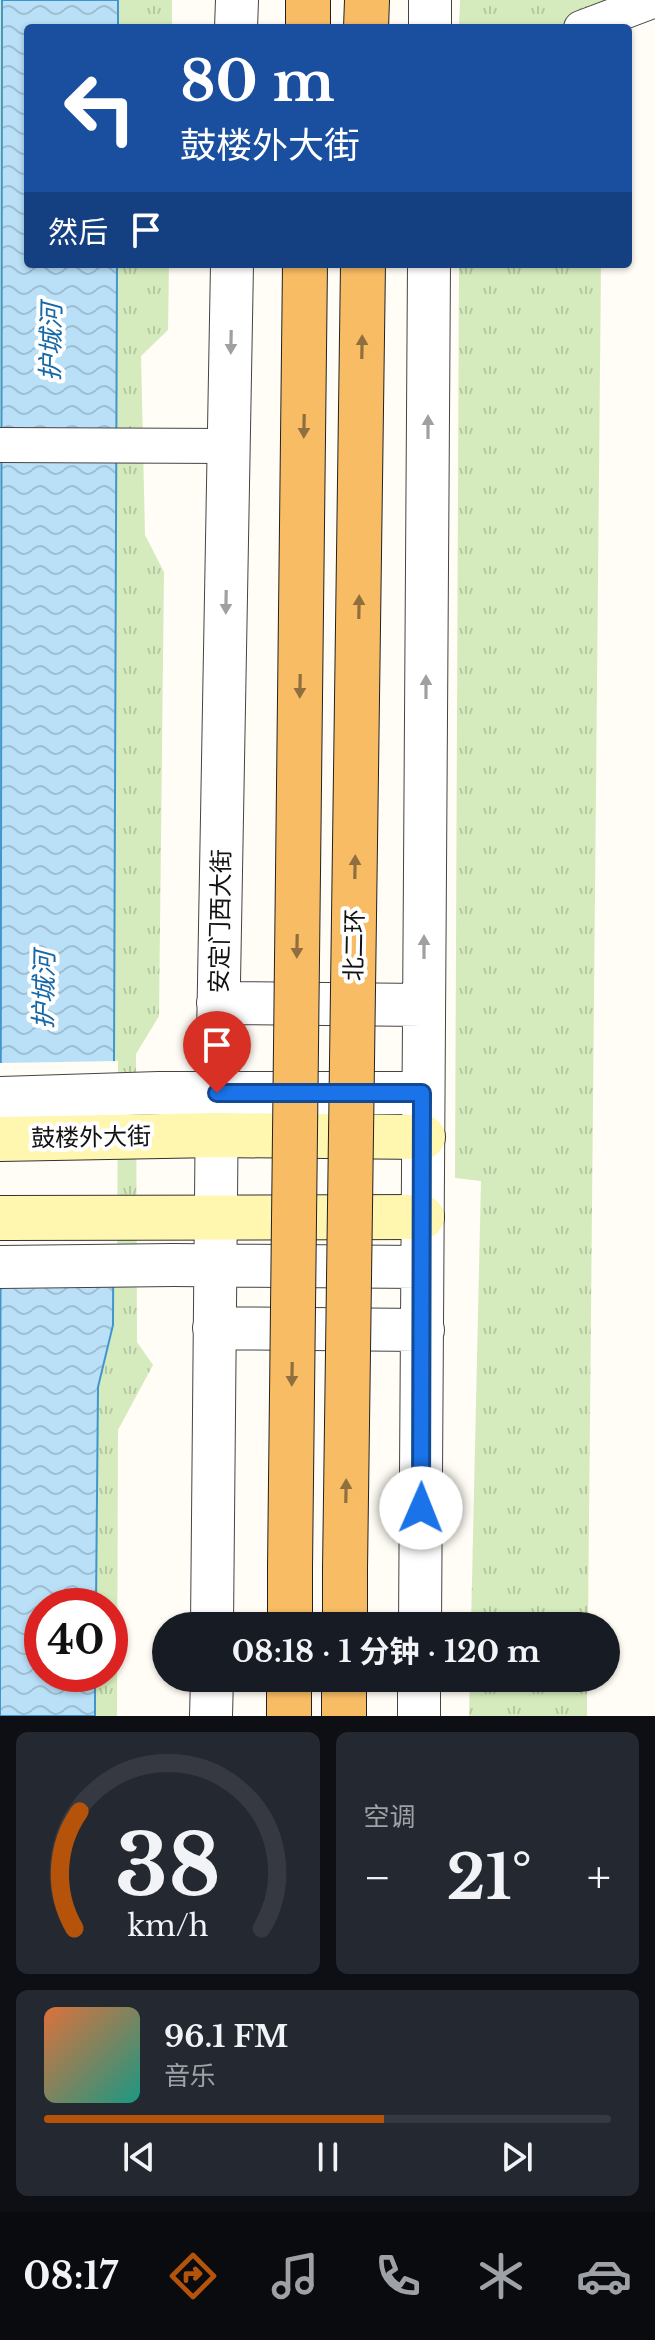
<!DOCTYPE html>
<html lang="zh">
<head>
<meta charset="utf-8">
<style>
  :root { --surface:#171b24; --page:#242831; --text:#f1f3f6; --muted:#9ea1a6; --line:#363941; --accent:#b45309 }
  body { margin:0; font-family:"Libre Baskerville","Noto Sans SC",serif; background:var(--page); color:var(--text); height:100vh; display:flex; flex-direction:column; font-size:30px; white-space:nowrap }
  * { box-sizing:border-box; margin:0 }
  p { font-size:26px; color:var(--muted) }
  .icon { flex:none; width:44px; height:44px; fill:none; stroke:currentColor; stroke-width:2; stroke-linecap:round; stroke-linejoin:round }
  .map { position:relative; height:1716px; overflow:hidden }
  .drawer { display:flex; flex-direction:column; gap:16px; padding:16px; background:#0d0f14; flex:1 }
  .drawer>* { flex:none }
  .banner { position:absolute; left:24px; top:24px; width:608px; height:244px; border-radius:8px; box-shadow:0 2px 6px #0004; background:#1a4fa0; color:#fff; overflow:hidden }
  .speed { position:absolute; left:24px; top:1588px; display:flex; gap:16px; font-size:40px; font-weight:700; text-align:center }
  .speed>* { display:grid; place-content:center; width:104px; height:104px; border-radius:50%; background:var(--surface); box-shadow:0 2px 6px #0004; line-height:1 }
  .speed .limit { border:12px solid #d22; background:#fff; color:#111 }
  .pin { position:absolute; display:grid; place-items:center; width:68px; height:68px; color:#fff; margin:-82px -34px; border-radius:50% 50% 50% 0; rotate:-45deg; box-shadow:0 0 8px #0007 }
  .pin .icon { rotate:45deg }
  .me { position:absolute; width:88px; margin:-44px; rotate:1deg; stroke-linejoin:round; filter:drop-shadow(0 0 6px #0008) }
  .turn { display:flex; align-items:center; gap:28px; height:168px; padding:0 24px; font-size:36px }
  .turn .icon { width:104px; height:104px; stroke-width:2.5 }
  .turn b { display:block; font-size:56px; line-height:68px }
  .then { display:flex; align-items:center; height:76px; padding:0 24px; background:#0003; gap:16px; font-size:30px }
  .big { font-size:60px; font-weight:700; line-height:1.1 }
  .drawer .tile { flex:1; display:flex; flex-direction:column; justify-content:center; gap:12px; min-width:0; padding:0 28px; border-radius:12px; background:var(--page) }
  .drawer .dial { align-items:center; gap:0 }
  .dial svg { height:208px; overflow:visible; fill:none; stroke:var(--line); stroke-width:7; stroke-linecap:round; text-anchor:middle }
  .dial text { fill:var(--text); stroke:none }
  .song { display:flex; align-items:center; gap:24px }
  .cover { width:96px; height:96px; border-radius:12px; background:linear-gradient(135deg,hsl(20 70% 55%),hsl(170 70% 35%)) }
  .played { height:8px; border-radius:4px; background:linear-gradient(90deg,var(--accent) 60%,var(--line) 60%) }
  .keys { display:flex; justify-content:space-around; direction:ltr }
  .heat { display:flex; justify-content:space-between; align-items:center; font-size:44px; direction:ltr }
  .drawer .tiles { flex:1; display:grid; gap:16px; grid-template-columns:1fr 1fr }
  .tile:last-child { grid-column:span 2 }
  .trip { position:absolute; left:152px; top:1612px; width:468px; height:80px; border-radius:40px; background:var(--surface); box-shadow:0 2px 6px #0004; font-weight:700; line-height:80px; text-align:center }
  .menu { display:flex; height:128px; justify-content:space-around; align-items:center; background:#090b0e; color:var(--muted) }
  .menu .icon { width:56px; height:56px }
  .menu .current { color:var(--accent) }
  .menu b { font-size:36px; color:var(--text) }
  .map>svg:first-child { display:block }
</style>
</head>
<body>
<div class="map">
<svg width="655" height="1716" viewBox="0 0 655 1716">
  <defs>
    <pattern id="park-tufts" width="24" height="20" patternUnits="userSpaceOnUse" patternTransform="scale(2)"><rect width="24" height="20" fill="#d5ebbd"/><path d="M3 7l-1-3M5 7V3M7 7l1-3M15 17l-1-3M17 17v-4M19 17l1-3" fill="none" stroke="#b6c8a1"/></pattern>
    <pattern id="water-waves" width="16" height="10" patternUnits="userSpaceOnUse" patternTransform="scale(2)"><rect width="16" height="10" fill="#b9e0f7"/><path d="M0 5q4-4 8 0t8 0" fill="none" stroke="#9ebfd3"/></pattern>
  </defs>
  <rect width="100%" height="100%" fill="#fffdf5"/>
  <path fill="url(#park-tufts)" fill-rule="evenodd" d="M0 0H172V28H28V264H169L168 330 141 356 145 535 164 572 159 1016 136 1054 137 1342 153 1365 118 1430 117 1716H0ZM42 1606H110V1674H42Z
    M460 0H604V28H459Z
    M459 264H601L588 1626H471L481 1181 455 1178Z
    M470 1678H587V1716H469Z"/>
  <path fill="url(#water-waves)" stroke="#3f96cf" stroke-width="2" d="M2 0H118V28H28V264H117L113 1325 98 1387 96 1606H42V1674H95V1716H0Z"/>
  <path fill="#fffdf5" d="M118 1061 117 1287 0 1289V1063Z"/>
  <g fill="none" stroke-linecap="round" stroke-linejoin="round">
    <defs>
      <path id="minor" d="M581 28 655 0
        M0 445 229 446"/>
      <path id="tertiary" d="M236 28 237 0
        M430 28V0
        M218 1003 423 1005
        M0 1098 159 1093H422
        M0 1267 173 1265 422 1267
        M214 1328 423 1330
        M212 1626 217 1093 232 264
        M420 1626 429 264
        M211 1716 212 1678
        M419 1716V1678"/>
      <path id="secondary" d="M0 1139 216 1135 423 1137
        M0 1218 422 1217"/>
      <path id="trunk" d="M308 28V0
        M366 28 367 0
        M290 1626V1568
        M345 1626V1569
        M289 1716V1678
        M344 1716V1678"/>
    </defs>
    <use href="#minor" stroke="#444" stroke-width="36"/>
    <use href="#tertiary" stroke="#444" stroke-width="44"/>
    <use href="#secondary" stroke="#333" stroke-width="46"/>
    <use href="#trunk" stroke="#222" stroke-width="46"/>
    <use href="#minor" stroke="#fff" stroke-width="34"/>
    <use href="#tertiary" stroke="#fff" stroke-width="42"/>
    <use href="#secondary" stroke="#fff6b0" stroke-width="44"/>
    <use href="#trunk" stroke="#f7bc64" stroke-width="44"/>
    <defs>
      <path id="trunk-bridge" d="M290 1568 305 264
        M345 1569 363 264"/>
    </defs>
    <use href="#trunk-bridge" stroke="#222" stroke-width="46" stroke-linecap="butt"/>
    <use href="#trunk-bridge" stroke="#f7bc64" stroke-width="44"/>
  </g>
  <defs><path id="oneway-solid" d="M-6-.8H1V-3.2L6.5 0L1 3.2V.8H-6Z" transform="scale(2)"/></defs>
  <g fill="#a0a0a0">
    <use href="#oneway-solid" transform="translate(231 342) rotate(91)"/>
    <use href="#oneway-solid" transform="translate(428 427) rotate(-90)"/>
    <use href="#oneway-solid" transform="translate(226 602) rotate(91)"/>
    <use href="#oneway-solid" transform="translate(426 687) rotate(-90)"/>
    <use href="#oneway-solid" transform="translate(424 947) rotate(-90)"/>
  </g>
  <g fill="#906f3f">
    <use href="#oneway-solid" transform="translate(362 347) rotate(-89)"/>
    <use href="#oneway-solid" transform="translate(304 426) rotate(91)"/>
    <use href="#oneway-solid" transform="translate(359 607) rotate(-89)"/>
    <use href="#oneway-solid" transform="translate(300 686) rotate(91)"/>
    <use href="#oneway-solid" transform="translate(355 867) rotate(-89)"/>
    <use href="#oneway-solid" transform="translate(297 946) rotate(91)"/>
    <use href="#oneway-solid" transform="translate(292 1374) rotate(91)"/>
    <use href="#oneway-solid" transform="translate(346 1491) rotate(-89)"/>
  </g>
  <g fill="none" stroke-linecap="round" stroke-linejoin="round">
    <defs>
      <path id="route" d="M217 1093H422L421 1508"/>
    </defs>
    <use href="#route" stroke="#114b97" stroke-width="20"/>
    <use href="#route" stroke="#1a73e8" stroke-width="14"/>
  </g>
  <g text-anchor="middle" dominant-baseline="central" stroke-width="8" stroke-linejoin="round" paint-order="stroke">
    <g font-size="24" fill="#111" stroke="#fff">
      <text transform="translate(220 921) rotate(-89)">安定门西大街</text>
      <text transform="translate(354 945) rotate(-89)">北二环</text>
      <text transform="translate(91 1137) rotate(-1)">鼓楼外大街</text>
    </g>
    <g font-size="26" font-style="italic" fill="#1768a6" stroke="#fff">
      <text transform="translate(51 342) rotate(-89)">护城河</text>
      <text transform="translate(44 990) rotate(-89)">护城河</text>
    </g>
  </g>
</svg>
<div class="speed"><div class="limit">40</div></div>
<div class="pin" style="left:217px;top:1093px;background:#d93025"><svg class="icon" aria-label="arrive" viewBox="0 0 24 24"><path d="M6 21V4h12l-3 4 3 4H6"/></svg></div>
<svg class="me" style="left:421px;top:1508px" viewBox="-20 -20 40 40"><circle r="19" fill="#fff"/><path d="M0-13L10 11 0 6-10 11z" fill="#1a73e8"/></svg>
<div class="trip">08:18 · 1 分钟 · 120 m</div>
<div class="banner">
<div class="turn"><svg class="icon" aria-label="left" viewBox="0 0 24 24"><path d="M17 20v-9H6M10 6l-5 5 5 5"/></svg><div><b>80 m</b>鼓楼外大街</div></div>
<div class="then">然后<svg class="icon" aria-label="arrive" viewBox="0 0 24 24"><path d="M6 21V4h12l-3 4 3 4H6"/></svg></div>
</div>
</div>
<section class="drawer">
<div class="tiles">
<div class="tile dial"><svg viewBox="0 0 100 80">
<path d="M14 69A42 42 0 1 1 86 69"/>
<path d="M14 69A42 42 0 0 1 16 24" stroke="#b45309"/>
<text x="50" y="56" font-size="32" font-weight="700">38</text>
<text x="50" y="72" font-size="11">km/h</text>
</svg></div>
<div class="tile"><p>空调</p>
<div class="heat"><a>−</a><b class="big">21°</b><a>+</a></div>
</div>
<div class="tile">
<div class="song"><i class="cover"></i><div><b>96.1 FM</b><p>音乐</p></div></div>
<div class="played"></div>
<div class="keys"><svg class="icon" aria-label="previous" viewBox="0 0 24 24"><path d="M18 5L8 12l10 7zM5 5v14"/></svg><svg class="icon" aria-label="pause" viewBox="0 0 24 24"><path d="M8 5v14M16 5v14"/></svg><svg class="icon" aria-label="next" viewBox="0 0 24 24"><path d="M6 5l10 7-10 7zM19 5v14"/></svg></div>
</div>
</div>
</section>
<nav class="menu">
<b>08:17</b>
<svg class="icon current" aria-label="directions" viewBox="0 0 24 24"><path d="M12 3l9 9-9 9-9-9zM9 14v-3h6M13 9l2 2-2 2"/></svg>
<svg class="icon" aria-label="music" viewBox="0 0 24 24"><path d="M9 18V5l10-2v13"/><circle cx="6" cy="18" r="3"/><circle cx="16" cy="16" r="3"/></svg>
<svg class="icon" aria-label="phone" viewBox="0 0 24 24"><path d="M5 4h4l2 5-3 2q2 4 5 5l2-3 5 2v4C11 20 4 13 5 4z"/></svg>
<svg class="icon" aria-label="climate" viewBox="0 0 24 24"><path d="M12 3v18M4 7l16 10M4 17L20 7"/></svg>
<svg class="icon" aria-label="car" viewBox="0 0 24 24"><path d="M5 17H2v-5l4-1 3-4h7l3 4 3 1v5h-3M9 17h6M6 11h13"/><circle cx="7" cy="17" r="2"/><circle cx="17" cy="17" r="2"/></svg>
</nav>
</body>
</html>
